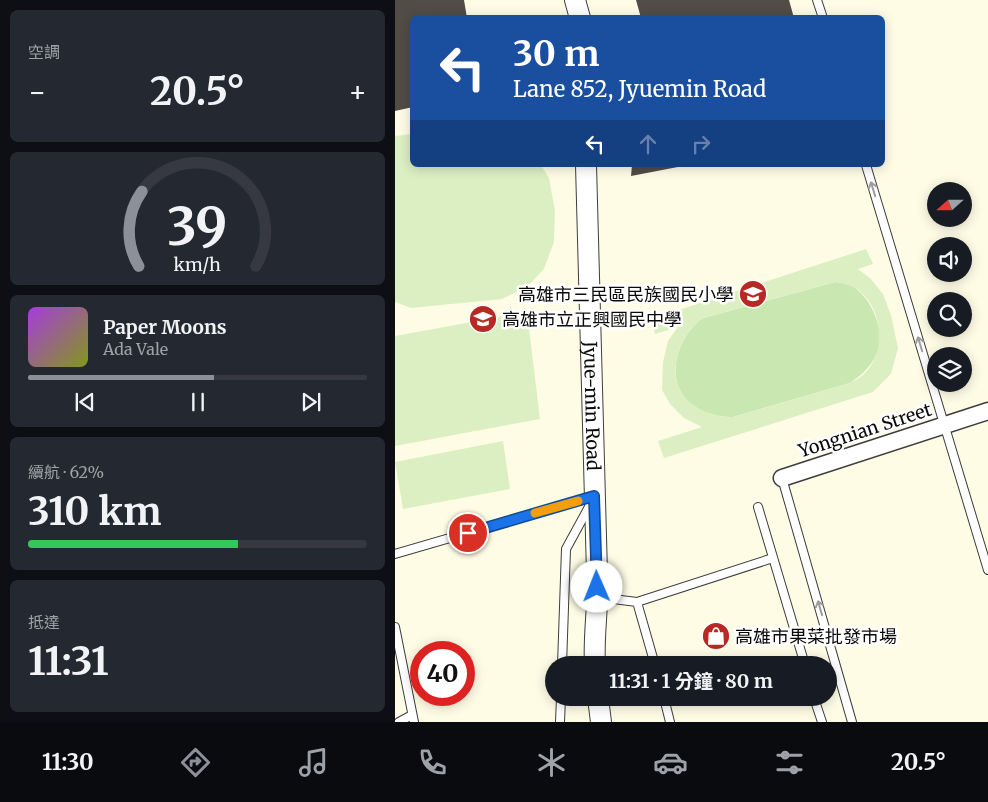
<!DOCTYPE html>
<html lang="zh-TW">
<head>
<meta charset="utf-8">
<style>
  :root { --surface:#171b24; --page:#242831; --text:#f1f3f6; --muted:#9ea1a6; --line:#363941; --accent:#8c9099 }
  body { margin:0; font-family:Merriweather,"Noto Sans TC",serif; background:var(--page); color:var(--text); height:100vh; display:flex; flex-direction:column; font-size:19px; white-space:nowrap }
  * { box-sizing:border-box; margin:0 }
  p { font-size:16px; color:var(--muted) }
  .icon { flex:none; width:28px; height:28px; fill:none; stroke:currentColor; stroke-width:2; stroke-linecap:round; stroke-linejoin:round }
  .map { position:relative; flex:1; overflow:hidden }
  .sheet { display:flex; flex-direction:column; gap:10px; padding:10px; background:#0d0f14; width:395px }
  .sheet>* { flex:none }
  .top-card { position:absolute; left:15px; top:15px; width:475px; height:152px; border-radius:8px; box-shadow:0 2px 12px #0003; background:#1a4fa0; color:#fff; overflow:hidden }
  .needle { width:32px; rotate:249deg }
  .fabs { position:absolute; left:532px; top:182px; display:grid; gap:10px }
  .fabs a { display:grid; place-items:center; width:45px; height:45px; border-radius:50%; background:var(--surface); box-shadow:0 2px 12px #0003; font-size:25px }
  .speed { position:absolute; left:15px; top:641px; display:flex; gap:10px; font-size:25px; font-weight:700; text-align:center }
  .speed>* { display:grid; place-content:center; width:65px; height:65px; border-radius:50%; background:var(--surface); box-shadow:0 2px 12px #0003; line-height:1 }
  .speed .limit { border:8px solid #d22; background:#fff; color:#111 }
  .pin { position:absolute; display:grid; place-items:center; width:42px; height:42px; color:#fff; margin:-21px; border:2px solid #fff; border-radius:50%; box-shadow:0 1px 5px #0007 }
  .me { position:absolute; width:55px; margin:-28px; rotate:359deg; stroke-linejoin:round; filter:drop-shadow(0 0 4px #0008) }
  .turn { display:flex; align-items:center; gap:18px; height:105px; padding:0 20px; font-size:22px }
  .turn .icon { width:65px; height:65px; stroke-width:2.5 }
  .turn b { display:block; font-size:35px; line-height:42px }
  .lanes { display:flex; align-items:center; height:48px; padding:0 20px; background:#0003; justify-content:center; gap:25px; direction:ltr }
  .lanes .off { opacity:.35 }
  .big { font-size:38px; font-weight:700; line-height:1.1 }
  .sheet .card { flex:1; display:flex; flex-direction:column; justify-content:center; gap:8px; min-width:0; padding:0 18px; border-radius:8px; background:var(--page) }
  .sheet .dial { align-items:center; gap:0 }
  .dial svg { height:130px; overflow:visible; fill:none; stroke:var(--line); stroke-width:7; stroke-linecap:round; text-anchor:middle }
  .dial text { fill:var(--text); stroke:none }
  .song { display:flex; align-items:center; gap:15px }
  .cover { width:60px; height:60px; border-radius:8px; background:linear-gradient(135deg,hsl(280 70% 55%),hsl(70 70% 35%)) }
  .played { height:5px; border-radius:2px; background:linear-gradient(90deg,var(--accent) 55%,var(--line) 55%) }
  .keys { display:flex; justify-content:space-around; direction:ltr }
  .heat { display:flex; justify-content:space-between; align-items:center; font-size:28px; direction:ltr }
  .charge { height:8px; border-radius:4px; background:linear-gradient(90deg,#34c759 62%,var(--line) 0) }
  .trip { position:absolute; left:150px; top:656px; width:292px; height:50px; border-radius:25px; background:var(--surface); box-shadow:0 2px 12px #0003; font-weight:700; line-height:50px; text-align:center }
  .menu { display:flex; height:80px; justify-content:space-around; align-items:center; background:#090b0e; color:var(--muted) }
  .menu .icon { width:35px; height:35px }
  .menu .selected { color:var(--accent) }
  .menu b { font-size:22px; color:var(--text) }
  main { display:flex; flex:1; min-height:0 }
  .map>svg:first-child { display:block }
</style>
</head>
<body>
<main>
<section class="sheet">
<div class="card"><p>空調</p>
<div class="heat"><a>−</a><b class="big">20.5°</b><a>+</a></div>
</div>
<div class="card dial"><svg viewBox="0 0 100 80">
<path d="M14 69A42 42 0 1 1 86 69"/>
<path d="M14 69A42 42 0 0 1 16 23" stroke="#8c9099"/>
<text x="50" y="56" font-size="32" font-weight="700">39</text>
<text x="50" y="72" font-size="11">km/h</text>
</svg></div>
<div class="card">
<div class="song"><i class="cover"></i><div><b>Paper Moons</b><p>Ada Vale</p></div></div>
<div class="played"></div>
<div class="keys"><svg class="icon" aria-label="previous" viewBox="0 0 24 24"><path d="M18 5L8 12l10 7zM5 5v14"/></svg><svg class="icon" aria-label="pause" viewBox="0 0 24 24"><path d="M8 5v14M16 5v14"/></svg><svg class="icon" aria-label="next" viewBox="0 0 24 24"><path d="M6 5l10 7-10 7zM19 5v14"/></svg></div>
</div>
<div class="card"><p>續航 · 62%</p><b class="big">310 km</b><div class="charge"></div></div>
<div class="card"><p>抵達</p><b class="big">11:31</b></div>
</section>
<div class="map">
<svg width="593" height="722" viewBox="0 0 593 722">
  <rect width="100%" height="100%" fill="#fffce6"/>
  <path fill="#c9e8b1" d="M440 282C445 283 451 283 455 285 475 294 489 328 484 348 479 364 467 375 455 383L338 417C319 417 296 410 286 392 273 369 285 337 305 320 311 316 329 313 337 310 372 301 406 291 440 282Z"/>
  <path fill="#dcefc3" fill-rule="evenodd" d="M17 134 18 165H146L154 178 160 211 159 242 149 269 132 287 107 299 16 308 0 302V136Z
    M471 249 478 264 463 269 476 279 488 294 496 315 503 348 496 374 478 392 269 458 263 441 307 427 289 418 275 404 267 390 268 362 273 341 283 327 260 334 256 319ZM440 282C451 284 460 286 468 294 489 316 490 354 468 375 464 378 459 381 455 383L338 417C319 417 296 410 286 392 273 369 285 337 305 320 311 316 329 313 337 310 372 301 406 291 440 282Z
    M132 312 145 419 0 446V336Z
    M108 441 115 489 8 509 0 462Z"/>
  <path fill="#524c46" d="M0 0H69L72 18H18V107L0 111Z
    M241 0H394L399 18H246Z
    M237 165H288V166L236 176Z"/>
  <g fill="none" stroke-linecap="round" stroke-linejoin="round">
    <defs>
      <path id="service" d="M422 0 428 18
        M471 165 593 570
        M387 478 457 722
        M363 507 410 665
        M0 554 199 496
        M202 597 242 602 378 558
        M242 602 260 665
        M0 627 19 722
        M167 665 171 549 195 505
        M269 698 275 722
        M419 698 427 722
        M4 722 17 715
        M165 722 166 698"/>
      <path id="minor" d="M387 478 593 411"/>
      <g id="tertiary">
        <path d="M180 0 185 18"/>
        <path id="s1" d="M191 165C195 301 198 438 202 574 204 605 198 635 200 665"/>
        <path d="M203 698 206 722"/>
      </g>
    </defs>
    <use href="#service" stroke="#3d3d3d" stroke-width="10"/>
    <use href="#minor" stroke="#3d3d3d" stroke-width="19"/>
    <use href="#tertiary" stroke="#3d3d3d" stroke-width="22"/>
    <use href="#service" stroke="#fff" stroke-width="8"/>
    <use href="#minor" stroke="#fff" stroke-width="16"/>
    <use href="#tertiary" stroke="#fff" stroke-width="20"/>
  </g>
  <defs><path id="oneway-shaft" d="M-6 0H5M1.5-3L5.5 0L1.5 3" fill="none" stroke-width="1.6" stroke-linecap="round" stroke-linejoin="round" transform="scale(1.25)"/></defs>
  <g stroke="#9d9d9d">
    <use href="#oneway-shaft" transform="translate(478 189) rotate(-107)"/>
    <use href="#oneway-shaft" transform="translate(525 344) rotate(-107)"/>
    <use href="#oneway-shaft" transform="translate(425 608) rotate(-106)"/>
  </g>
  <g fill="none" stroke-linecap="round" stroke-linejoin="round">
    <defs>
      <path id="route" d="M73 533 199 496 202 587"/>
    </defs>
    <use href="#route" stroke="#114b97" stroke-width="12"/>
    <use href="#route" stroke="#1a73e8" stroke-width="9"/>
    <path stroke="#f59e0b" stroke-width="9" d="M140 513 183 501"/>
  </g>
  <defs>
    <symbol id="school-disc" viewBox="-11 -11 22 22"><circle r="9.5" fill="#b82923" stroke="#fff"/><path d="M0-5L7-2L0 1L-7-2ZM-4 1L0 2.5L4 1V4Q0 6-4 4Z" fill="#fff"/></symbol>
    <symbol id="shop-disc" viewBox="-11 -11 22 22"><circle r="9.5" fill="#b82923" stroke="#fff"/><path d="M-5-2.5h2.3a2.7 3.5 0 0 1 5.4 0H5L5.5 6h-11ZM-1.5-2.5h3a1.5 2.3 0 0 0-3 0Z" fill="#fff"/></symbol>
  </defs>
  <g fill-rule="evenodd">
    <use href="#school-disc" x="342" y="278" width="32" height="32"/>
    <use href="#school-disc" x="72" y="303" width="32" height="32"/>
    <use href="#shop-disc" x="305" y="620" width="32" height="32"/>
  </g>
  <g text-anchor="middle" dominant-baseline="central" stroke-width="5" stroke-linejoin="round" paint-order="stroke">
    <g font-size="18" fill="#0a0a0a" stroke="#fff" text-anchor="start">
      <text x="339" y="294" text-anchor="end">高雄市三民區民族國民小學</text>
      <text x="107" y="319">高雄市立正興國民中學</text>
      <text x="340" y="636">高雄市果菜批發市場</text>
    </g>
    <g font-size="18" fill="#0a0a0a" stroke="#fff">
      <text stroke="none"><textPath href="#s1" startOffset="241">Jyue-min Road</textPath></text>
      <text transform="translate(470 430) rotate(-18)">Yongnian Street</text>
    </g>
  </g>
</svg>
<div class="fabs">
<a><svg class="needle" viewBox="-14 -14 28 28"><path d="M0-13l5 13h-10z" fill="#e53935"/><path d="M0 13l5-13h-10z" fill="#9ea1a6"/></svg></a>
<a><svg class="icon" aria-label="sound" viewBox="0 0 24 24"><path d="M4 9h4l5-4v14l-5-4H4zM17 9q2 3 0 6"/></svg></a>
<a><svg class="icon" aria-label="search" viewBox="0 0 24 24"><circle cx="10" cy="10" r="6"/><path d="M15 15l6 6"/></svg></a>
<a><svg class="icon" aria-label="layers" viewBox="0 0 24 24"><path d="M12 4l9 5-9 5-9-5zM3 14l9 5 9-5"/></svg></a>
</div>
<div class="speed"><div class="limit">40</div></div>
<div class="pin" style="left:73px;top:533px;background:#d93025"><svg class="icon" aria-label="arrive" viewBox="0 0 24 24"><path d="M6 21V4h12l-3 4 3 4H6"/></svg></div>
<svg class="me" style="left:202px;top:587px" viewBox="-20 -20 40 40"><circle r="19" fill="#fff"/><path d="M0-13L10 11 0 6-10 11z" fill="#1a73e8"/></svg>
<div class="trip">11:31 · 1 分鐘 · 80 m</div>
<div class="top-card">
<div class="turn"><svg class="icon" aria-label="left" viewBox="0 0 24 24"><path d="M17 20v-9H6M10 6l-5 5 5 5"/></svg><div><b>30 m</b>Lane 852, Jyuemin Road</div></div>
<div class="lanes"><svg class="icon" aria-label="left" viewBox="0 0 24 24"><path d="M17 20v-9H6M10 6l-5 5 5 5"/></svg><svg class="icon off" aria-label="ahead" viewBox="0 0 24 24"><path d="M12 20V5M6 11l6-6 6 6"/></svg><svg class="icon off" aria-label="right" viewBox="0 0 24 24"><path d="M7 20v-9h11M14 6l5 5-5 5"/></svg></div>
</div>
</div>
</main>
<nav class="menu">
<b>11:30</b>
<svg class="icon selected" aria-label="directions" viewBox="0 0 24 24"><path d="M12 3l9 9-9 9-9-9zM9 14v-3h6M13 9l2 2-2 2"/></svg>
<svg class="icon" aria-label="music" viewBox="0 0 24 24"><path d="M9 18V5l10-2v13"/><circle cx="6" cy="18" r="3"/><circle cx="16" cy="16" r="3"/></svg>
<svg class="icon" aria-label="phone" viewBox="0 0 24 24"><path d="M5 4h4l2 5-3 2q2 4 5 5l2-3 5 2v4C11 20 4 13 5 4z"/></svg>
<svg class="icon" aria-label="climate" viewBox="0 0 24 24"><path d="M12 3v18M4 7l16 10M4 17L20 7"/></svg>
<svg class="icon" aria-label="car" viewBox="0 0 24 24"><path d="M5 17H2v-5l4-1 3-4h7l3 4 3 1v5h-3M9 17h6M6 11h13"/><circle cx="7" cy="17" r="2"/><circle cx="17" cy="17" r="2"/></svg>
<svg class="icon" aria-label="filters" viewBox="0 0 24 24"><path d="M4 7h16M4 17h16"/><circle cx="9" cy="7" r="2"/><circle cx="15" cy="17" r="2"/></svg>
<b>20.5°</b>
</nav>
</body>
</html>
